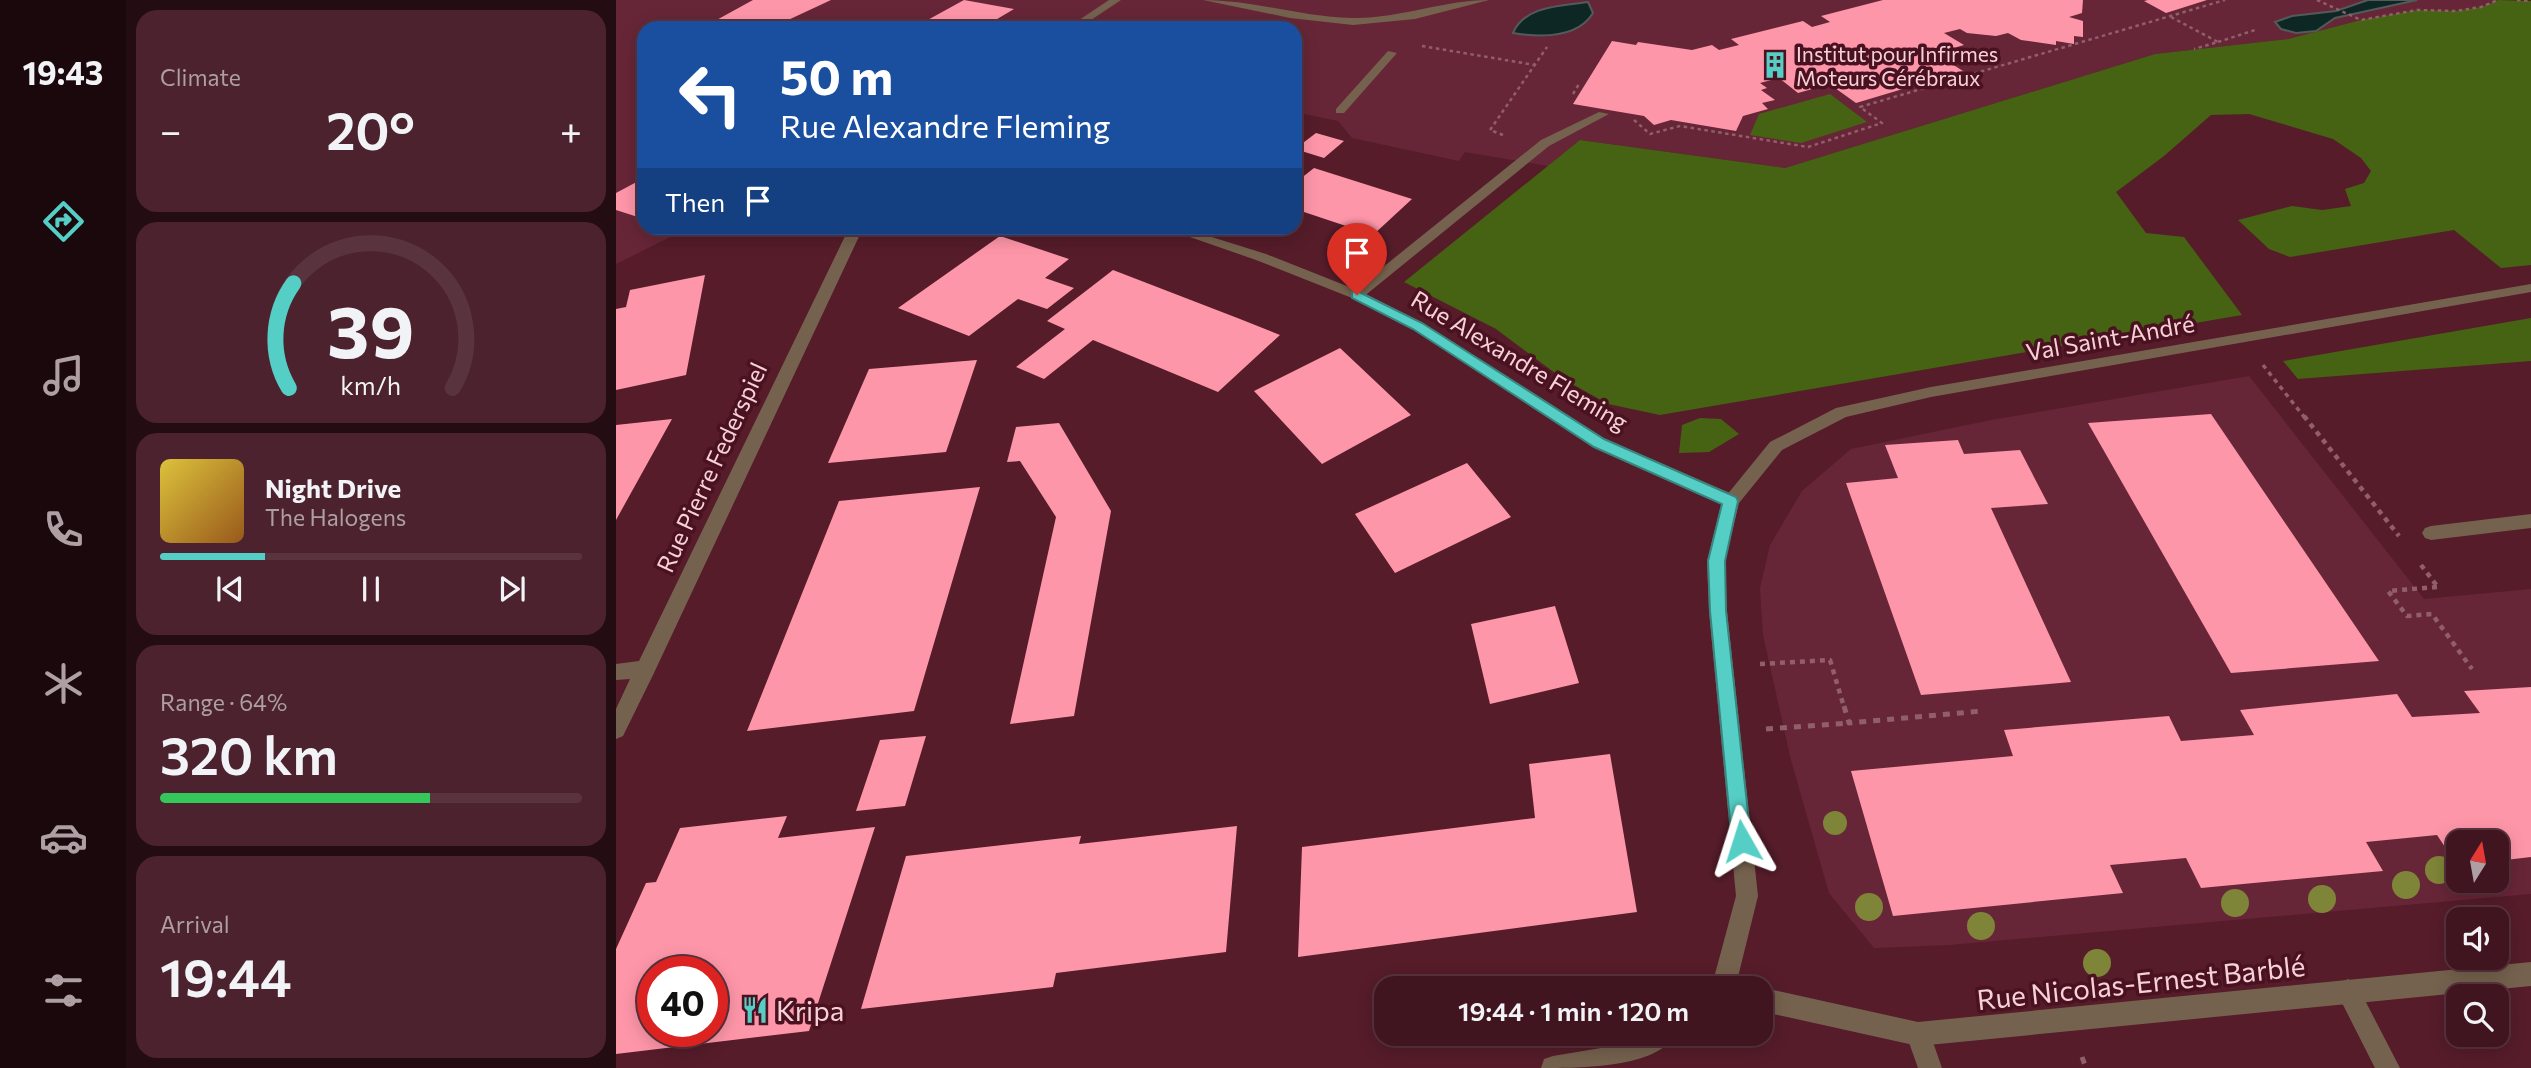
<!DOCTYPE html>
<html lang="en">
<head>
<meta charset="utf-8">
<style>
  :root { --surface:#401520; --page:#4b222d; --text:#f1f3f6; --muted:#ae9fa5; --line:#59343e; --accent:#55cec5 }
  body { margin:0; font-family:Commissioner,sans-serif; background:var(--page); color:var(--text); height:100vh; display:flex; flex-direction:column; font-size:26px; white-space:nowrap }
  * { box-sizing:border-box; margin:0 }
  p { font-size:23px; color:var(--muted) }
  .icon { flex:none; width:38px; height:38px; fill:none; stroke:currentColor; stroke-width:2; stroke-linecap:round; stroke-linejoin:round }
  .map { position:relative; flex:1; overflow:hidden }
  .side { display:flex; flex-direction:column; gap:10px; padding:10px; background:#230c12; width:490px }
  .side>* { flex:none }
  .guide { position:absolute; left:21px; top:21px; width:665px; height:214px; border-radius:21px; box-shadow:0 4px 18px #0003,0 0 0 2px var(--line); background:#1a4fa0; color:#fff; overflow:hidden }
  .needle { width:46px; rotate:11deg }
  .buttons { position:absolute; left:1830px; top:830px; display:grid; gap:14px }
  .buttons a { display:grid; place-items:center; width:63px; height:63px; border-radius:14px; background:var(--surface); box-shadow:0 4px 18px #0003,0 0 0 2px var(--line); font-size:35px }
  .speed { position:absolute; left:21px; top:956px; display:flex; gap:14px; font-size:35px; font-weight:700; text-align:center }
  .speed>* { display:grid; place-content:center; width:91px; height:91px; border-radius:50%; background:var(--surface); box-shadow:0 4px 18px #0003,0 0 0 2px var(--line); line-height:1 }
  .speed .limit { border:10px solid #d22; background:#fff; color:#111 }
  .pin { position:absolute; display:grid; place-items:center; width:60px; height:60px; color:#fff; margin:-72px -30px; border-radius:50% 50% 50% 0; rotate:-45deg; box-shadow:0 0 7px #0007 }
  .pin .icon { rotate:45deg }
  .me { position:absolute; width:77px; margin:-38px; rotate:354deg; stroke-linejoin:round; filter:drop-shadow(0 0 5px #0008) }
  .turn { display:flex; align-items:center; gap:24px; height:147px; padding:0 28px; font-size:32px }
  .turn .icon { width:91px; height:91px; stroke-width:2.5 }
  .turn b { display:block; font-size:49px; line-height:60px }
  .then { display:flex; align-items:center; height:66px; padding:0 28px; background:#0003; gap:14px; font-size:26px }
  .big { font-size:52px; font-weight:600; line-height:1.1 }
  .side .widget { flex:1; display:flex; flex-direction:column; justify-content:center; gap:10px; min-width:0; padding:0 24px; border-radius:21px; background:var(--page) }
  .side .dial { align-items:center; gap:0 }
  .dial svg { height:182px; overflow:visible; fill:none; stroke:var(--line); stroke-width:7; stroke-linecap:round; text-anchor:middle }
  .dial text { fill:var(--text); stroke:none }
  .song { display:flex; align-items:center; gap:21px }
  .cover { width:84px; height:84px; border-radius:10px; background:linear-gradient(135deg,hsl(50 70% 55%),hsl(30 70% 35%)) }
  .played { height:7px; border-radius:4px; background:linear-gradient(90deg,var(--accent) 25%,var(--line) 25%) }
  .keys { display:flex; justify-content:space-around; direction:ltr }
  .heat { display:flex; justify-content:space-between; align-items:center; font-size:38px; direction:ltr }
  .charge { height:10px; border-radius:5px; background:linear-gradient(90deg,#34c759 64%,var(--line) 0) }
  .trip { position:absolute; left:758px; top:976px; width:399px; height:70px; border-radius:21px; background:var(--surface); box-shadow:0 4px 18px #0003,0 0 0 2px var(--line); font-weight:600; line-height:70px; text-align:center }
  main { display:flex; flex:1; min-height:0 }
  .tabs { display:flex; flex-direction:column; width:126px; justify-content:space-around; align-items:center; background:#1a080d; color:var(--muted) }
  .tabs .icon { width:49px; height:49px }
  .tabs .selected { color:var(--accent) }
  .tabs b { font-size:32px; color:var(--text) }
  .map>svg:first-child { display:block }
</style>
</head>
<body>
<main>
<nav class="tabs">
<b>19:43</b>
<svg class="icon selected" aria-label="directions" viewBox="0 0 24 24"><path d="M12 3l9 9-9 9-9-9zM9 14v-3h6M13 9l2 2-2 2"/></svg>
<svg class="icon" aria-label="music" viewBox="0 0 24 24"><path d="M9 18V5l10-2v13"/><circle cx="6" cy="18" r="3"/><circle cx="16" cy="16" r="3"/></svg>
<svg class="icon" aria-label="phone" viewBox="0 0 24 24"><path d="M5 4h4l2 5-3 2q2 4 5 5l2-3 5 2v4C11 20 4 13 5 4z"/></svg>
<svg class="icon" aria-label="climate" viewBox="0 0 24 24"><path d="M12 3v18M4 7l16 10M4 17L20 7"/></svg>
<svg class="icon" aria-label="car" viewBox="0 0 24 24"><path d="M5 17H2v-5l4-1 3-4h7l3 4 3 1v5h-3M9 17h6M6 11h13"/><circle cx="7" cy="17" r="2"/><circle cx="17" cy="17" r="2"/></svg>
<svg class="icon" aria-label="filters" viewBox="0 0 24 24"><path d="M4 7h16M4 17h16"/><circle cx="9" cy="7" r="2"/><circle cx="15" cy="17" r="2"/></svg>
</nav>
<section class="side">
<div class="widget"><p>Climate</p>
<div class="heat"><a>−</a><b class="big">20°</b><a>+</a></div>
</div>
<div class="widget dial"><svg viewBox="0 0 100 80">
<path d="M14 69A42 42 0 1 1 86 69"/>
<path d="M14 69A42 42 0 0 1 16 23" stroke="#55cec5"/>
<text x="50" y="56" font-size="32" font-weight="700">39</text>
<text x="50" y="72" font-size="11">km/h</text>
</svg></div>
<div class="widget">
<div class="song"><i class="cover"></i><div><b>Night Drive</b><p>The Halogens</p></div></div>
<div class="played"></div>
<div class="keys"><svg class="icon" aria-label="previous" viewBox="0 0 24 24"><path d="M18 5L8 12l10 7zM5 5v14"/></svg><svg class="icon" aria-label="pause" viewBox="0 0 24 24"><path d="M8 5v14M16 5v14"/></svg><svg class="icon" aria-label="next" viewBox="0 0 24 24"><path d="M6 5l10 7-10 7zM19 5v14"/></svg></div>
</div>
<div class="widget"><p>Range · 64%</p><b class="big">320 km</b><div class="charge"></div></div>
<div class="widget"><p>Arrival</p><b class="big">19:44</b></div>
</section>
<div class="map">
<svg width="1915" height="1068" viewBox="0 0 1915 1068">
  <rect width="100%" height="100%" fill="#561c2a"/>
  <path fill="#672637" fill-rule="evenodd" d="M0 0H1882L1865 7 1840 11 1801 10 1745 20 1672 39 1539 54 1169 168 965 140 932 166 849 152 843 161 736 138 722 121 679 112V28H28V228H72L0 264Z
    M1633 376 1808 599 1915 589V894L1333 945 1258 948 1213 893 1175 760 1147 635 1144 588 1154 545 1186 491 1235 449 1375 420ZM1843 842H1881V880H1843Z"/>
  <path fill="#456313" d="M1882 0 1915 1V265L1885 268 1838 230 1674 257 1653 249 1622 220 1676 206 1706 210 1735 206 1729 189 1748 183 1755 171 1745 158 1717 139 1633 114 1595 115 1548 156 1500 192 1530 233 1568 237 1626 315 1044 415 992 404 947 379 880 329 788 282 964 140 1169 168 1539 54 1672 39 1745 20 1801 10 1840 11 1865 7Z
    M1214 94 1251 122 1185 143 1134 135 1143 114Z
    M1915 318V361L1682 379 1667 361Z
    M1084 418 1105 419 1123 434 1093 452 1063 453 1066 425Z"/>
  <path fill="#0d2725" stroke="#535a5a" stroke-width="2" d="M1752 0H1801L1719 18 1700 31 1680 33 1665 29 1659 22 1676 16 1720 11Z
    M972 2 977 13C961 39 922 37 897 33 909 5 946 6 972 2Z"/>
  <path fill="#fe96a9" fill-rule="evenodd" d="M137 0H215L155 28H86Z
    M348 0 398 9 366 28H297Z
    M1267 0H1467L1466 13 1453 17 1467 21V37L1458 36V44L1440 41V45L1405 40 1392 33 1380 36 1351 33 1344 29 1328 33 1348 45 1314 55 1319 59 1325 57 1347 71 1240 103 1219 88 1223 87 1218 83 1182 93 1163 78 1144 83 1151 88 1145 90 1159 100 1146 103 1152 109 1127 116 1120 131 1055 120 1038 125 1028 116 957 104 996 41 1020 45 1022 42 1076 50 1096 45 1103 50 1123 45 1115 39 1187 21 1196 27 1214 22 1205 16Z
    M1591 0 1550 13 1528 1 1532 0Z
    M700 133 728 141 708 158 679 149Z
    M698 168 796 199 757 235 679 209V183Z
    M28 178V219L0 210V193Z
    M384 236 453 259 429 278 458 288 431 309 402 299 353 336 282 308Z
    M497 270 624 319 664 335 602 392 477 340 428 379 400 367 449 329 431 321Z
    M89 275 70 375 0 390V309L10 307 14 290Z
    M724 348 795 415 706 464 638 391Z
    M361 360 330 452 212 463 253 369Z
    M1595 414 1763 661 1615 673 1472 423Z
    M56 419 0 520V425Z
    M443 423 495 511 458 716 394 724 440 517 404 461 391 462 400 427Z
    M1342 440 1348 454 1404 450 1432 504 1375 508 1455 682 1305 695 1230 483 1282 478 1269 445Z
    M851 463 895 517 779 573 739 514Z
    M364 487 298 711 131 731 223 501Z
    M939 606 963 683 874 704 855 624Z
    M1915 687V857L1881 861V842H1843L1841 865 1821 835 1750 842 1767 871 1585 888 1570 858 1494 865 1507 893 1277 916 1235 771 1397 756 1388 730 1553 716 1565 741 1638 735 1624 710 1781 694 1796 717 1864 713 1848 691Z
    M310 736 289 806 240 811 264 740Z
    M994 754 1021 912 682 957 686 847 919 818 913 764Z
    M171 816 162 838 259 827 193 1031 0 1054V949L30 883 40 882 64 828ZM37 971H96V1031H37Z
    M621 826 610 952 440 973 437 987 245 1009 290 856 465 836 463 844Z"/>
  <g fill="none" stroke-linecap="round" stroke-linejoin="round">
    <path stroke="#915f69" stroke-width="2.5" stroke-dasharray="3.5 3.5" stroke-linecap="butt" d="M1701 0 1745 20 1801 10 1840 11 1865 7 1882 0
      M1901 0 1915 1
      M1555 17 1602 42 1578 49
      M1602 42 1639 30
      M806 46 919 65
      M957 94 963 84
      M1018 120 1034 134 1064 126 1192 147 1266 123 1244 107 1609 0
      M887 135 874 130 931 47"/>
    <path stroke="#915f69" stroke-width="3.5" stroke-dasharray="4.5 4.5" stroke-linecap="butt" d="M1647 365 1689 418"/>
    <path stroke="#915f69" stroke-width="4.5" stroke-dasharray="5 5" stroke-linecap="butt" d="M1688 416 1783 536
      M1805 565 1821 586
      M1821 587 1772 591 1791 616 1816 614 1856 669
      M1144 664 1214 660 1228 707"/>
    <path stroke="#915f69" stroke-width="5" stroke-dasharray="7 7" stroke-linecap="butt" d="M1228 706 1233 723 1366 711
      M1150 729 1233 723
      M1466 1057 1470 1068"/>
    <path fill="#75624e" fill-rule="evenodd" d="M587 0C637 0 685 17 736 18 783 19 827 0 873 0L799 19 737 25 674 18Z
      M772 51 781 53 728 113H720V109Z
      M983 112 993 114 933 146 746 298H736V292L925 140Z
      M1732 979 1740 983 1784 1068H1759L1720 991 1724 983Z
      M1302 1022 1311 1025 1326 1068H1302L1290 1034 1293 1025Z"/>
    <path fill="#75624e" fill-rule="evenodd" d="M493 0H505L463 28H451Z
      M233 228H247L37 675 7 736 0 739V709L14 679 0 680V664L23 661Z
      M548 228H567L650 254 746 292 807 323 989 439 1121 496 1124 501 1121 506H1109L977 447 797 329 736 298 640 260Z
      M1915 514V528L1815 540 1809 538 1806 533 1809 528 1815 526Z
      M1915 962V986L1302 1046 1144 1011V989H1140L1144 987 1302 1022Z"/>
    <path fill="#75624e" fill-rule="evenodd" d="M1915 284V292L1315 397 1230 417 1166 450 1123 503 1109 561 1111 611 1142 896 1119 989H1095L1120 896 1093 611 1091 561 1106 501 1154 442 1220 408 1315 387Z
      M1027 1034H1060C1041 1068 965 1068 925 1068L928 1059 937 1056 1015 1043Z"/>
  </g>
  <g fill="#7f8538">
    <circle cx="1219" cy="823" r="12"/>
    <circle cx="1823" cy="870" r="14"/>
    <circle cx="1790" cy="885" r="14"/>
    <circle cx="1706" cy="899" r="14"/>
    <circle cx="1619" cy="903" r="14"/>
    <circle cx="1253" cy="907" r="14"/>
    <circle cx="1365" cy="926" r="14"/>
    <circle cx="1481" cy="963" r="14"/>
  </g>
  <path fill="#55cec5" stroke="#378680" stroke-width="2" d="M741 291 806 323 988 439 1120 497 1122 501 1109 561 1110 611 1135 841 1133 848 1126 850 1119 848 1116 841 1094 611 1092 561 1106 504 978 447 797 329 736 298V292Z"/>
  <defs>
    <symbol id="building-bare" viewBox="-9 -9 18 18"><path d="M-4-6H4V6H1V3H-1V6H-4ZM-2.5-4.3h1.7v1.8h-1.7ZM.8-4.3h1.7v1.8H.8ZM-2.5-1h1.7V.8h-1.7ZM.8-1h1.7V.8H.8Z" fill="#55cec5" stroke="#4a1121" stroke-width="2.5" paint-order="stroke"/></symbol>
    <symbol id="restaurant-bare" viewBox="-9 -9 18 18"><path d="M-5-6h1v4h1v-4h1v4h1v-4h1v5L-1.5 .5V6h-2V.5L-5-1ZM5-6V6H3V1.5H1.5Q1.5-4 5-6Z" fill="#55cec5" stroke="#4a1121" stroke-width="2.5" paint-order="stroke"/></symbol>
  </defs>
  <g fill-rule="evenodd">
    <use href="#building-bare" x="1140" y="46" width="38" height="38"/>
    <use href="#restaurant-bare" x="120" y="991" width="38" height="38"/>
  </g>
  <g text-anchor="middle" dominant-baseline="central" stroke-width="7" stroke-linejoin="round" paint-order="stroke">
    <g font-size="21" fill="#f6d1d6" stroke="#4a1121" text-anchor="start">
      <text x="1180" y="53">Institut pour Infirmes<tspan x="1180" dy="24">Moteurs Cérébraux</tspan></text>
    </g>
    <g font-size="24" fill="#f6d1d6" stroke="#4a1121">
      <text transform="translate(1494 337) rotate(-10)">Val Saint-André</text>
      <text transform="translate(904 360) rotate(31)">Rue Alexandre Fleming</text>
      <text transform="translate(95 467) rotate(-65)">Rue Pierre Federspiel</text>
    </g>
    <g font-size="28" fill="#f6d1d6" stroke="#4a1121">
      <text transform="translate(1525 982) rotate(-6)">Rue Nicolas-Ernest Barblé</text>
    </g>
    <g font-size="28" fill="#f6d1d6" stroke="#4a1121" text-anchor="start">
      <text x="160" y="1010">Kripa</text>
    </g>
  </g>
</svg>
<div class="buttons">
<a><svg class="needle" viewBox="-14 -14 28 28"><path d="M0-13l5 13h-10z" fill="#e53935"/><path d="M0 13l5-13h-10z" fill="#ae9fa5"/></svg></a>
<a><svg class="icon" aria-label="sound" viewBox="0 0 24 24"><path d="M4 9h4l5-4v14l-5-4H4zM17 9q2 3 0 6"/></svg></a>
<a><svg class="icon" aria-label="search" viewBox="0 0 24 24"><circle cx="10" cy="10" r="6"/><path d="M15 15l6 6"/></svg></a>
</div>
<div class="speed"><div class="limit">40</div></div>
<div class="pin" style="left:741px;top:295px;background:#d93025"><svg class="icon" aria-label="arrive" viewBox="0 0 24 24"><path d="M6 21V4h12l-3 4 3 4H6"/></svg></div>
<svg class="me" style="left:1126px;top:841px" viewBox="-20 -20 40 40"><path d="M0-17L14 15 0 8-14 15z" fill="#55cec5" stroke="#fff" stroke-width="4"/></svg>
<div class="trip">19:44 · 1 min · 120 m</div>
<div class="guide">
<div class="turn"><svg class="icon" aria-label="left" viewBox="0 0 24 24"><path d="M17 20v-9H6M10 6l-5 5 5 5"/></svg><div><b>50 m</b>Rue Alexandre Fleming</div></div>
<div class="then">Then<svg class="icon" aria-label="arrive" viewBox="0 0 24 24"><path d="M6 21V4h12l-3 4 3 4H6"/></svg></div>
</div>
</div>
</main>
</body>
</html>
